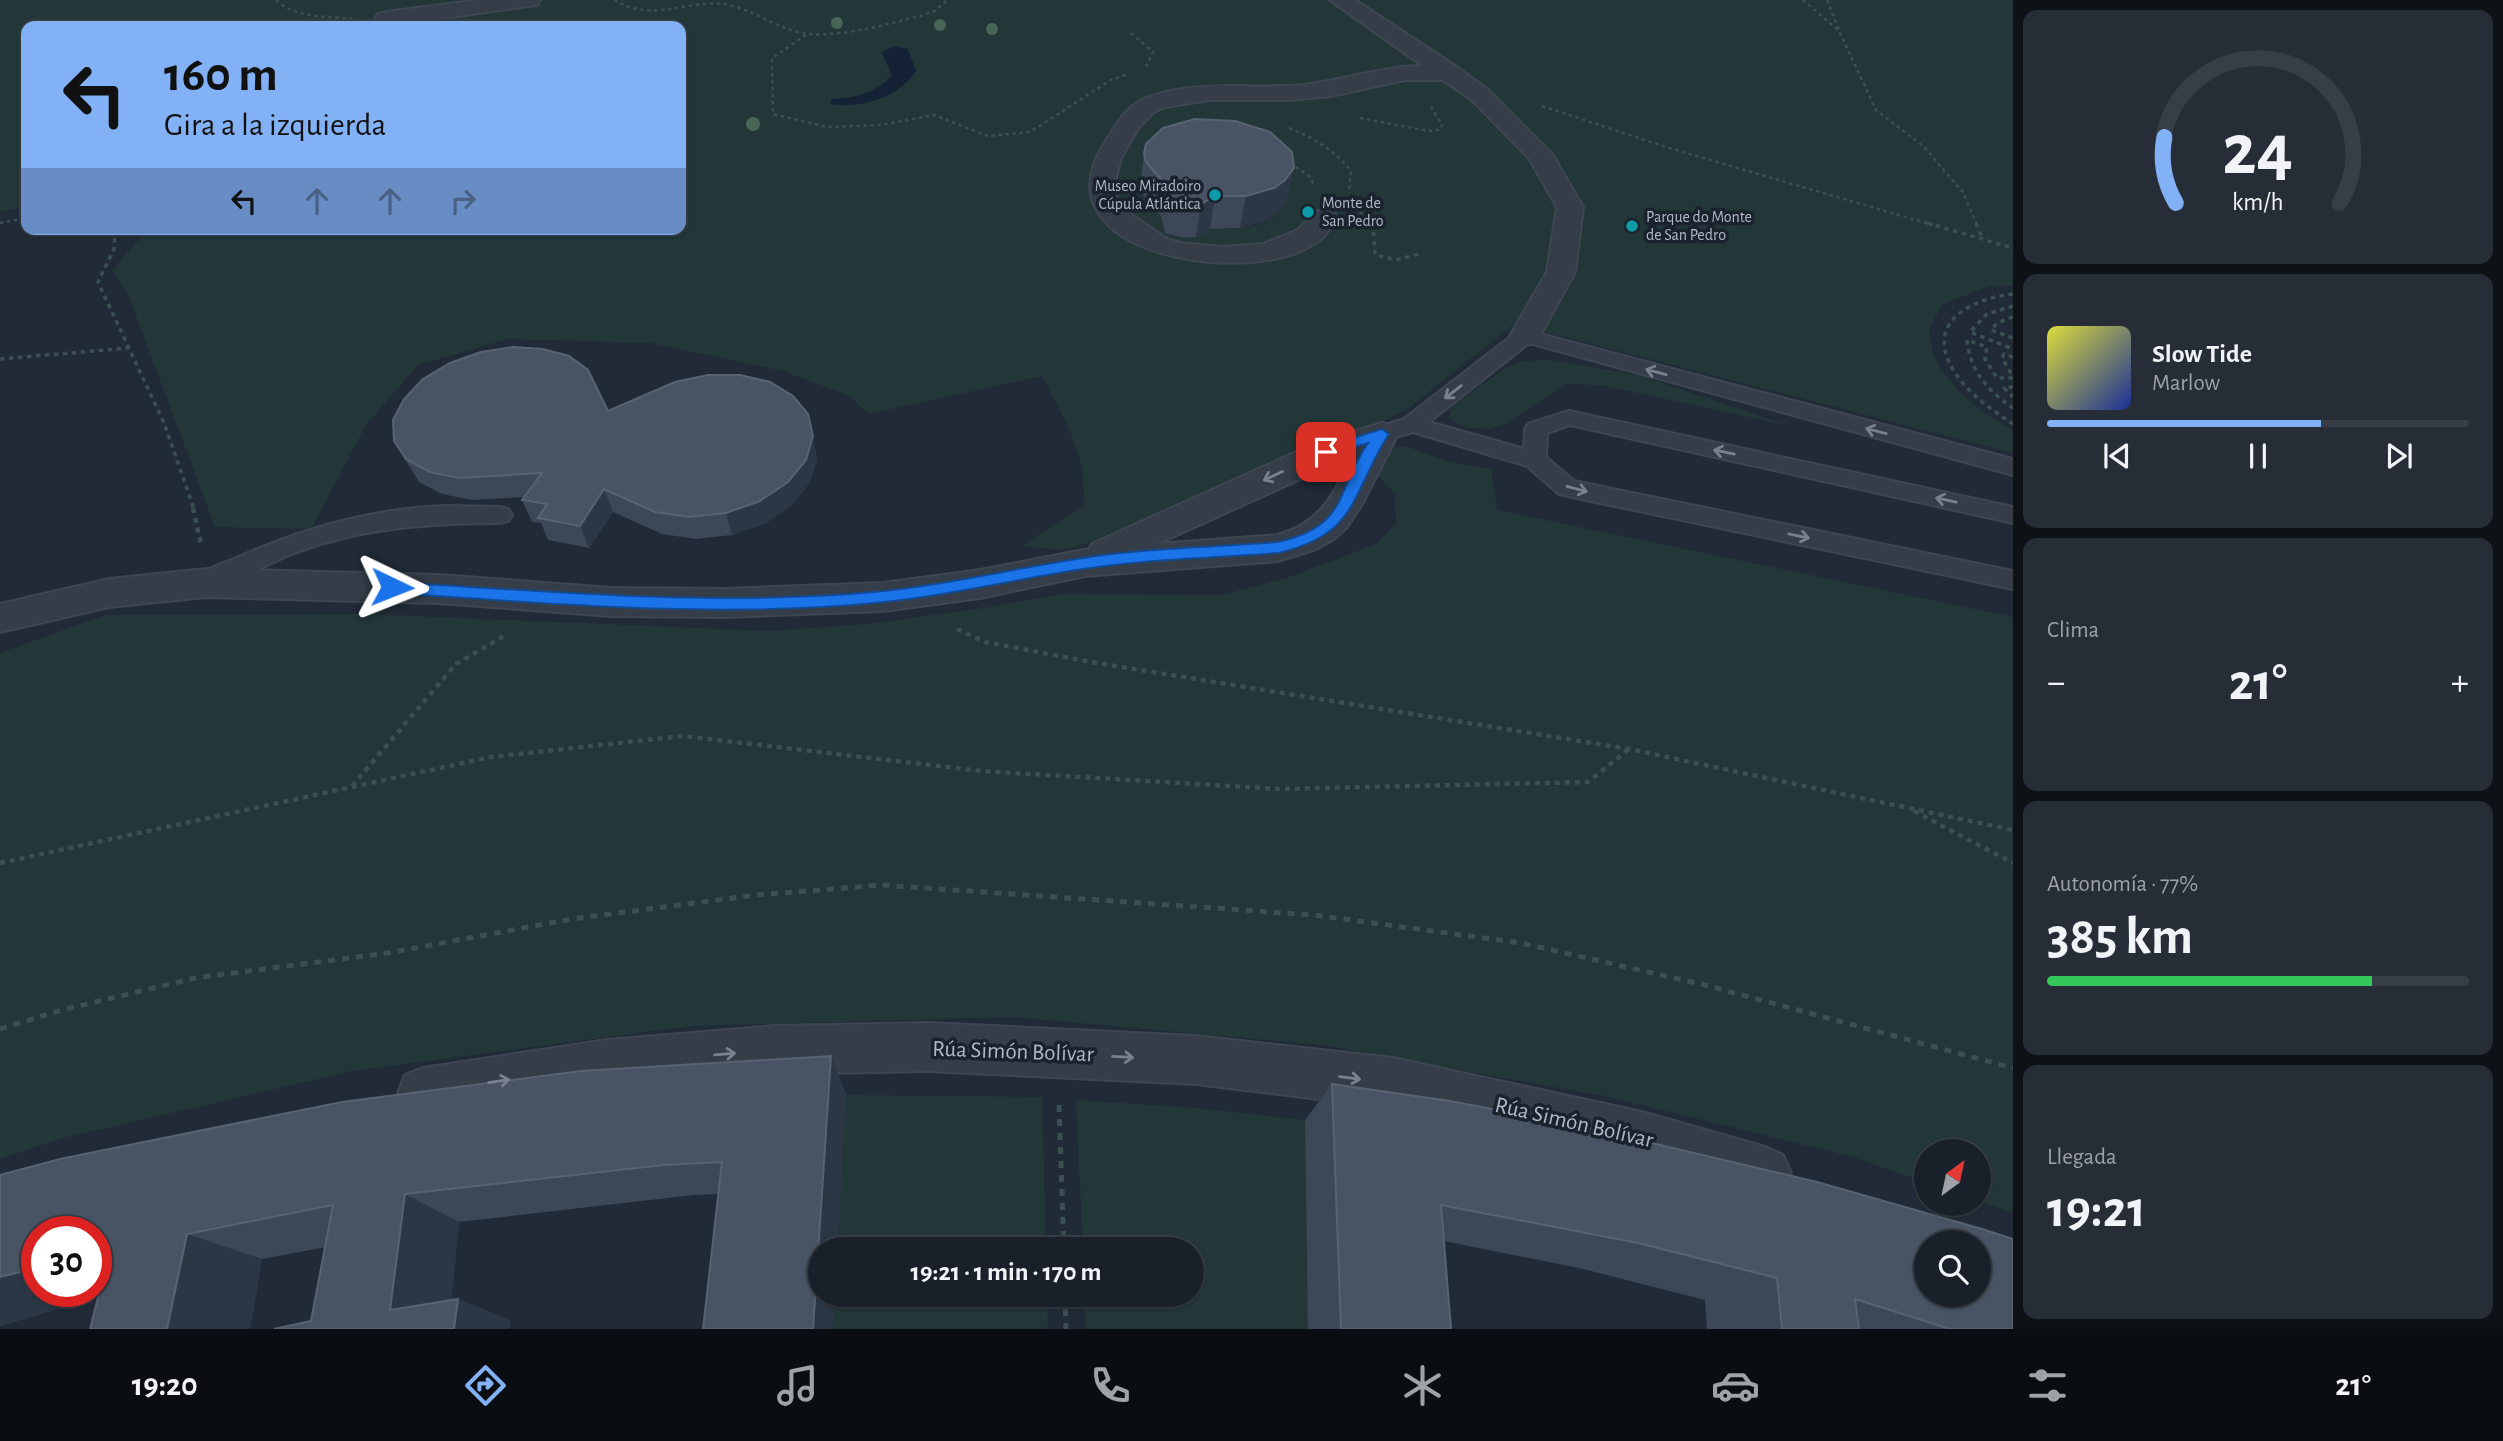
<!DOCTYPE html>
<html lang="es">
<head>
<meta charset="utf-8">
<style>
  :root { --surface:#19202a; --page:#262d36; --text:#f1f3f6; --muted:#9fa3a8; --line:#373e47; --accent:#83b1f6 }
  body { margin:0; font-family:"Alegreya Sans",sans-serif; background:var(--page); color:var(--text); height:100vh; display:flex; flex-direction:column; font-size:26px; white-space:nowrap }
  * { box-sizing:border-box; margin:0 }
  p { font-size:23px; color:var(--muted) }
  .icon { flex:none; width:38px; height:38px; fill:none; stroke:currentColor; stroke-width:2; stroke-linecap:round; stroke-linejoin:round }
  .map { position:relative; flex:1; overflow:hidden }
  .sheet { display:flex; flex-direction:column; gap:10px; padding:10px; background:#0e1217; width:490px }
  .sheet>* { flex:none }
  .hud { position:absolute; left:21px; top:21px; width:665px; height:214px; border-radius:14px; box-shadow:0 2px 5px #0004,0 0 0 2px var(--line); background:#83b1f6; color:#111; overflow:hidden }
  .needle { width:46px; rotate:33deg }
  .controls { position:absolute; left:1914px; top:1139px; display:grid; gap:14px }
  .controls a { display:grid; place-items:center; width:77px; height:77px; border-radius:50%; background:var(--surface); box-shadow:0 2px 5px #0004,0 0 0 2px var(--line); font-size:35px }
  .speed { position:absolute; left:21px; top:1216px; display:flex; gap:14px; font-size:35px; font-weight:700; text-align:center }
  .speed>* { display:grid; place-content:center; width:91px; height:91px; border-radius:50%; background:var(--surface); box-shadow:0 2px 5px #0004,0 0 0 2px var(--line); line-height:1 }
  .speed .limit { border:10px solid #d22; background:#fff; color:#111 }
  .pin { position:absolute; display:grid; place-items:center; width:60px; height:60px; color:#fff; margin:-30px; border-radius:14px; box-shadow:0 4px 10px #0006 }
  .me { position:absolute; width:77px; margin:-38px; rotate:92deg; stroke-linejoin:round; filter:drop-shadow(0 0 5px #0008) }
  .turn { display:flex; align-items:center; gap:24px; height:147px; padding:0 28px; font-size:32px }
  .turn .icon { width:91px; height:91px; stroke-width:2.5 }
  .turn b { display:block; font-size:49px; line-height:60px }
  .lanes { display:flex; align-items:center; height:66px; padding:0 28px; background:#0003; justify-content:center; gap:35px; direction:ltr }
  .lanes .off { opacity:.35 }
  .big { font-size:52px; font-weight:700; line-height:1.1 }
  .sheet .tile { flex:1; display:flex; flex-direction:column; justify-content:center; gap:10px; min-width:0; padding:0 24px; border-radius:14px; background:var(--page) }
  .sheet .dial { align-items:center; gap:0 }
  .dial svg { height:182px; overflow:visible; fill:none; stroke:var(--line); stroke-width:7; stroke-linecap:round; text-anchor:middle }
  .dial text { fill:var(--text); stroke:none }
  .song { display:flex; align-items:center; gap:21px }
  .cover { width:84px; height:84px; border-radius:10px; background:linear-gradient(135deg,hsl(60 70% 55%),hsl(230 70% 35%)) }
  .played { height:7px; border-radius:4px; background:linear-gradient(90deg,var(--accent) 65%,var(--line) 65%) }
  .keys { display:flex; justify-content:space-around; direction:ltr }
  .heat { display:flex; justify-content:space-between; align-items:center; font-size:38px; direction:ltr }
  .charge { height:10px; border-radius:5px; background:linear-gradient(90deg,#34c759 77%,var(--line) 0) }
  .trip { position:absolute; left:808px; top:1237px; width:396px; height:70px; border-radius:35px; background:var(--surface); box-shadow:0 2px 5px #0004,0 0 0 2px var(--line); font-weight:700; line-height:70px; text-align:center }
  .dock { display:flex; height:112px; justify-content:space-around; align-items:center; background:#0a0d11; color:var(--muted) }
  .dock .icon { width:49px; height:49px }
  .dock .active { color:var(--accent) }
  .dock b { font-size:32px; color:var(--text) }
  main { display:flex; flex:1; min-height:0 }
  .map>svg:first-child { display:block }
</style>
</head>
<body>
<main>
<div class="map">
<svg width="2013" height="1329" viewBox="0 0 2013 1329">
  <rect width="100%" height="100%" fill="#212b38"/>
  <path fill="#233739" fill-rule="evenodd" d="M0 0H2013V286H1990L1943 304 1929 328C1931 338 1931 352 1936 360 1953 391 1983 414 2013 430V453L1514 324 1410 407 1374 426 1110 537 1063 550 1021 546 1085 505 1082 466 1069 428 1042 376 868 414 850 396 783 371 651 343 508 339 418 365 366 425 311 529 215 527 128 294 112 271 141 237 140 229H681V26H26V206L0 212ZM1142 194 1287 196C1281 230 1231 230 1205 228 1196 241 1182 239 1169 234L1164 215 1148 203Z
    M1552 360 1642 376 1786 425 1601 385 1565 384 1506 424 1490 429 1468 428 1449 419 1451 407 1504 369 1524 361Z
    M1390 447H1408L1450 462 1491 469 1497 510 2013 617V1213L1979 1201V1152H1927V1183L1853 1157 1609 1097 1323 1045 1014 1017 691 1026 353 1071 63 1138 0 1159V653L106 615 365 614 767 631 868 624 984 608 1062 594 1221 595 1287 578 1376 544 1396 524 1395 494 1379 477 1377 462Z
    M846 1095 1042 1097 1046 1249 837 1250Z
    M1076 1100 1196 1108 1305 1120 1309 1329H1086L1085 1295H1192V1250L1083 1249Z
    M834 1295H1047L1048 1329H832Z"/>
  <path fill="#152235" d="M895 46 908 49 916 71C898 98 860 109 830 104L832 99C857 98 875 93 892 75L881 52Z"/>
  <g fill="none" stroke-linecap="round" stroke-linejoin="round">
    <defs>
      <path id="lane" d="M1525 330 2013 459V475L1529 343 1429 422 1524 449 1525 429 1528 424 1569 411 2013 507V523L1570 425 1547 433 1546 457 1574 481 2013 571V589L1567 496 1559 494 1527 466 1413 432 1382 441 1374 439 1371 434 1374 429 1404 419 1518 331Z
        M447 506 500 507 508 509 512 515 508 521 500 523C429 523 362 528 294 553 264 565 236 583 206 592L197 590 194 583C201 570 221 564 234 559 301 529 374 508 447 506Z"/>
      <path id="street" d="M480 0H540L537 5 529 6 386 26 378 24 375 19 378 14 386 12Z
        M1330 0H1355L1458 68 1487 89 1552 154 1583 207 1575 272 1536 343 1525 345 1514 343 1510 336 1547 272 1557 207 1529 158 1471 99 1443 80H1405L1331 96 1290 100H1209L1165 107 1154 112 1138 128 1121 158 1114 184 1116 196 1133 216 1167 239 1180 243 1222 247 1263 244 1298 230 1314 212 1324 210 1334 212 1337 218C1332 226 1325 237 1317 242 1252 289 1036 256 1103 146 1115 126 1126 105 1149 97 1198 79 1251 90 1302 85 1342 81 1382 66 1423 66Z
        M1382 423 1394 426 1398 434 1362 504 1347 527 1334 539 1316 549 1278 561 1085 576 980 598 883 611 725 617 611 616 439 603 206 597 109 607 0 632V604L109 579 206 569 439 575 611 588 725 589 883 583 980 570 1089 549 1092 544 1314 444ZM1353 455C1333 494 1324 521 1278 535L1157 544Z
        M928 1023 1196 1036 1393 1058 1642 1112 1765 1147 1783 1155 1791 1173 1783 1191 1765 1199 1642 1162 1393 1108 1196 1084 928 1071 775 1074 607 1088 423 1118 405 1111 398 1093 405 1075 423 1068 607 1040 775 1026Z"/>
    </defs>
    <use href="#lane" stroke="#3e4652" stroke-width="4"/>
    <use href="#street" stroke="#3e4652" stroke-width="4"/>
    <path stroke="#3b5051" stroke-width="2.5" stroke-dasharray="3.5 3.5" stroke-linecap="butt" d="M276 0C296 19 328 16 354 19
      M614 0C654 23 683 0 724 4 749 8 770 24 794 31 827 42 887 24 920 16L935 11 947 0
      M1803 0 1839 31 1876 110 1923 146 1963 192 1977 225
      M1827 0 1839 30
      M1131 33 1153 52 1145 68
      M806 35 772 58 773 114 827 127 881 125 934 115 988 136 1030 132 1111 80 1128 74
      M1542 106 1669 148 1933 225
      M1360 118 1428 131 1440 130 1442 125 1431 107
      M1289 128C1314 138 1334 150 1351 171L1349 193
      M1290 163 1309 176 1314 185
      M1360 212 1373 225
      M0 223 26 218"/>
    <path stroke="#3b5051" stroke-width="3.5" stroke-dasharray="4.5 4.5" stroke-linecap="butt" d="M1373 223 1375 255 1396 260 1419 254
      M1927 223 2013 248
      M1976 223 1982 238
      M115 229 114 249 98 282 164 423 194 509
      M2013 294C1961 300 1919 330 1962 382 1976 399 1995 412 2013 424
      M2013 306 1987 314 1970 332 2013 349
      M2013 317 1997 323 1991 330 2013 338
      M2013 357 2004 354 2002 358 2013 377
      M0 359 129 348
      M2013 378H1997L1985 359 1987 347 1967 340C1970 371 1988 391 2013 408
      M2013 387 2004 388 2013 397"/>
    <path stroke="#3b5051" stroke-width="4.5" stroke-dasharray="5 5" stroke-linecap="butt" d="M193 508 201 544
      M957 629 985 642 1091 662 1629 749 2013 830
      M352 786 456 664 504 636
      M1914 811 2013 863
      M0 863 491 757 683 736 981 771 1279 789 1588 782 1629 749"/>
    <path stroke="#3b5051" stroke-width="5" stroke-dasharray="7 7" stroke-linecap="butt" d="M0 1029 62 1010 195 978 388 953 572 919 756 895 882 885 1314 915 1521 943 1705 985 2013 1068
      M1059 1105 1064 1250
      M1065 1295 1066 1329"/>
    <use href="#lane" fill="#343d48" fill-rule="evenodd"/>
    <use href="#street" fill="#343d48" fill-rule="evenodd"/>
  </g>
  <g fill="#486557">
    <circle cx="837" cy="23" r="6"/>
    <circle cx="940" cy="25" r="6"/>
    <circle cx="992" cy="29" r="6"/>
    <circle cx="753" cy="124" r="7"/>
  </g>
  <path fill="#3c4757" d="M1144 153 1287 200 1278 213 1267 220 1240 228 1210 229 1196 237 1183 238 1165 233 1161 216 1143 195 1140 185Z
    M608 411 817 459 810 482 793 504 766 523 732 535 696 539 662 534 613 512 589 548 548 540 541 523 532 522 522 500 524 497 472 500 442 494 419 482 394 441Z
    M831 1056 846 1095 837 1250H821L834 1295 832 1329H703L718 1194 694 1195 459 1222 451 1300 458 1299 510 1320 509 1329H274L311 1321 326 1247 262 1259 250 1329H90L98 1298 64 1307 0 1326V1175Z
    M1332 1084 2013 1329H1707L1705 1300 1579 1268 1444 1241 1451 1329H1308L1305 1120Z"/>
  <path fill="#2c3746" d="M1294 168 1287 200 1278 213 1267 220 1240 228 1246 196Z
    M1215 196 1210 229 1196 237 1201 204Z
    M813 436 817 459 810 482 793 504 766 523 732 535 726 513Z
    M604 489 613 512 589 548 580 526Z
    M831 1056 846 1095 837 1250H821V1295H834L832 1329H813Z
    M405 1194 459 1222 449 1329 390 1310Z
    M187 1234 262 1259 250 1329H167L178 1278 64 1307 0 1326V1277L37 1268V1292H96V1254Z
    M458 1299 510 1320 509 1329H454Z"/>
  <path fill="#485463" stroke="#586372" stroke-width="2" fill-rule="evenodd" d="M1195 119 1235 121 1270 132 1292 152 1294 168 1285 180 1274 188 1246 196H1215L1201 204 1188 205 1169 200 1164 183 1146 162 1144 153 1146 144 1163 128Z
    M513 347 543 349 569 356 588 370 608 411 675 382 708 375H740L770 382 793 396 808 414 813 436 806 460 788 482 760 501 726 513 689 517 655 512 604 489 580 526 538 518 547 504 522 500 542 473 460 478 430 472 406 459 394 441 393 420 404 399 423 379 450 363 481 352Z
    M831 1056 813 1329H703L722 1162 663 1165 405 1194 390 1310 458 1299 454 1329H274L311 1321 333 1205 187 1234 167 1329H90L110 1250 96 1254V1232H37V1268L0 1277V1175L60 1159 342 1102 581 1071Z
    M1332 1084 1450 1101 1571 1124 1817 1182 1982 1229 2013 1239V1329H1950L1855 1299 1859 1329H1782L1777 1278 1638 1243 1441 1205 1451 1329H1341ZM1927 1242H1979V1295H1927Z"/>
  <defs><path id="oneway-shaft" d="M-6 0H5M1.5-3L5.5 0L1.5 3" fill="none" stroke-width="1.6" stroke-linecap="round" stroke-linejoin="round" transform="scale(1.75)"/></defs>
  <g stroke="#78818d">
    <use href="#oneway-shaft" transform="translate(1656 372) rotate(-165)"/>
    <use href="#oneway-shaft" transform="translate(1453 392) rotate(142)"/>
    <use href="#oneway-shaft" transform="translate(1876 431) rotate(-165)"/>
    <use href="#oneway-shaft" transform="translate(1724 452) rotate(-168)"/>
    <use href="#oneway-shaft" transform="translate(1273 476) rotate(155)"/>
    <use href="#oneway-shaft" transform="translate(1577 489) rotate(15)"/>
    <use href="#oneway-shaft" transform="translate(1946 500) rotate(-168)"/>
    <use href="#oneway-shaft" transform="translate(1799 536) rotate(12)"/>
    <use href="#oneway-shaft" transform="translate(725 1054) rotate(-5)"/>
    <use href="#oneway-shaft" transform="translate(1123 1057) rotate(3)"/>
    <use href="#oneway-shaft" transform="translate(1350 1078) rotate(7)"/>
    <use href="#oneway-shaft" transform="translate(499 1081) rotate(-9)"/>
  </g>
  <path fill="#1a73e8" stroke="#114b97" stroke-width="2" d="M1382 429 1389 434C1350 494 1360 534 1278 553 1215 558 1145 559 1083 569 1016 579 952 595 885 602 722 619 555 604 392 593L385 587 392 582C556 592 721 607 884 591 952 584 1016 568 1083 558 1146 548 1214 547 1278 542 1350 526 1335 490 1368 443L1326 456 1319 452 1321 448Z"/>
  <g fill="#0f9aa8" stroke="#1a222d" stroke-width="2.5">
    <circle cx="1215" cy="195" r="7"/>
    <circle cx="1308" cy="212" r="7"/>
    <circle cx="1632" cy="226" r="7"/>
  </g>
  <g text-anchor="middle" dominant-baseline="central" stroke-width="7" stroke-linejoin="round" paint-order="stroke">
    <g font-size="16" fill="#afb8c5" stroke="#1a222d" text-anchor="start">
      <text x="1201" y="186" text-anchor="end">Museo Miradoiro<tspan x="1201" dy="18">Cúpula Atlántica</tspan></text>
      <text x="1322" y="203">Monte de<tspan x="1322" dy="18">San Pedro</tspan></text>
      <text x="1646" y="217">Parque do Monte<tspan x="1646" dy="18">de San Pedro</tspan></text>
    </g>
    <g font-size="23" fill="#afb8c5" stroke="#1a222d">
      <text transform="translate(1013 1052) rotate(2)">Rúa Simón Bolívar</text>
      <text transform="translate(1574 1123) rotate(13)">Rúa Simón Bolívar</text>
    </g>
  </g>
</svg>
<div class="controls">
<a><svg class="needle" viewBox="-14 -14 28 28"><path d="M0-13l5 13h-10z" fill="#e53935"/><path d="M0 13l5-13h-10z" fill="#9fa3a8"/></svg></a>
<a><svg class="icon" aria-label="search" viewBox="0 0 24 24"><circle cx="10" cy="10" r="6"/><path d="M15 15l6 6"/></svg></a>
</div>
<div class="speed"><div class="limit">30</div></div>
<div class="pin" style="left:1326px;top:452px;background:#d93025"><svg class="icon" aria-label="arrive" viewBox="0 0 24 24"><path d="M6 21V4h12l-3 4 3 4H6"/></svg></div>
<svg class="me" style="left:392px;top:587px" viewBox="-20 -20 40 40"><path d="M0-17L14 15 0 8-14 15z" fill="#1a73e8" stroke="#fff" stroke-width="4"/></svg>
<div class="trip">19:21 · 1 min · 170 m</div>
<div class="hud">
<div class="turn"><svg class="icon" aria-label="left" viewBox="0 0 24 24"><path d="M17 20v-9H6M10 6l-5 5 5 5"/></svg><div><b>160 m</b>Gira a la izquierda</div></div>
<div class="lanes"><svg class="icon" aria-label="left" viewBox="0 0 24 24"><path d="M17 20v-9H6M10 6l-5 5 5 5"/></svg><svg class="icon off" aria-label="ahead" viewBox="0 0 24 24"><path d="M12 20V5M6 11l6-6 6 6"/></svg><svg class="icon off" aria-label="ahead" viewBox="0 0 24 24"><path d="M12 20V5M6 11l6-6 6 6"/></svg><svg class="icon off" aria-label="right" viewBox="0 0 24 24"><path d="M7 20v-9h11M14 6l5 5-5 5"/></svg></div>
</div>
</div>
<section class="sheet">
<div class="tile dial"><svg viewBox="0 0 100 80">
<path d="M14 69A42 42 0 1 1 86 69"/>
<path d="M14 69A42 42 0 0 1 9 40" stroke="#83b1f6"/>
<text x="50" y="56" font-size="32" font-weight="700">24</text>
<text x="50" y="72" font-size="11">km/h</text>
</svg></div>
<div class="tile">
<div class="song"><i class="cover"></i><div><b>Slow Tide</b><p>Marlow</p></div></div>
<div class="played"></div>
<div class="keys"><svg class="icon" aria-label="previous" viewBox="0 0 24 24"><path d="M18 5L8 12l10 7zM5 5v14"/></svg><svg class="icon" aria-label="pause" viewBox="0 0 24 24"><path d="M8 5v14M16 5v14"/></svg><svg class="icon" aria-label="next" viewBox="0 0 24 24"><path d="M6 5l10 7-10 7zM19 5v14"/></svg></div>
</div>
<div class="tile"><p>Clima</p>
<div class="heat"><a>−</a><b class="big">21°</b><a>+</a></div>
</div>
<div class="tile"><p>Autonomía · 77%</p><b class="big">385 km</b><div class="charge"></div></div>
<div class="tile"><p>Llegada</p><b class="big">19:21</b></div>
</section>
</main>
<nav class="dock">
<b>19:20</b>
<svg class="icon active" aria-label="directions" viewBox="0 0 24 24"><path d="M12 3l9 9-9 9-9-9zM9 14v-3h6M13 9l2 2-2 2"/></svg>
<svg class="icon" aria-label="music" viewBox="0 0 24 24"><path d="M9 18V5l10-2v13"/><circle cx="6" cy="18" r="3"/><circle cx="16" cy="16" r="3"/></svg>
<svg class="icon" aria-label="phone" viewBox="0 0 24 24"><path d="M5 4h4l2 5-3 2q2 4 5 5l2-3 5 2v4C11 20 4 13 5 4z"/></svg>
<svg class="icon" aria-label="climate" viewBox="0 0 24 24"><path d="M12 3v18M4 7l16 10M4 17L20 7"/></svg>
<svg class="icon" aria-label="car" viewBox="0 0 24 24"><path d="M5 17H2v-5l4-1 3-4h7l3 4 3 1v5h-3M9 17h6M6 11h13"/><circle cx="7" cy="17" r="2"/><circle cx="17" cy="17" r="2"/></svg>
<svg class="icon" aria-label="filters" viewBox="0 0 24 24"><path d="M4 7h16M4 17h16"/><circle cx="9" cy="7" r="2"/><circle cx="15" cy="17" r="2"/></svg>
<b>21°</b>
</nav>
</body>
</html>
